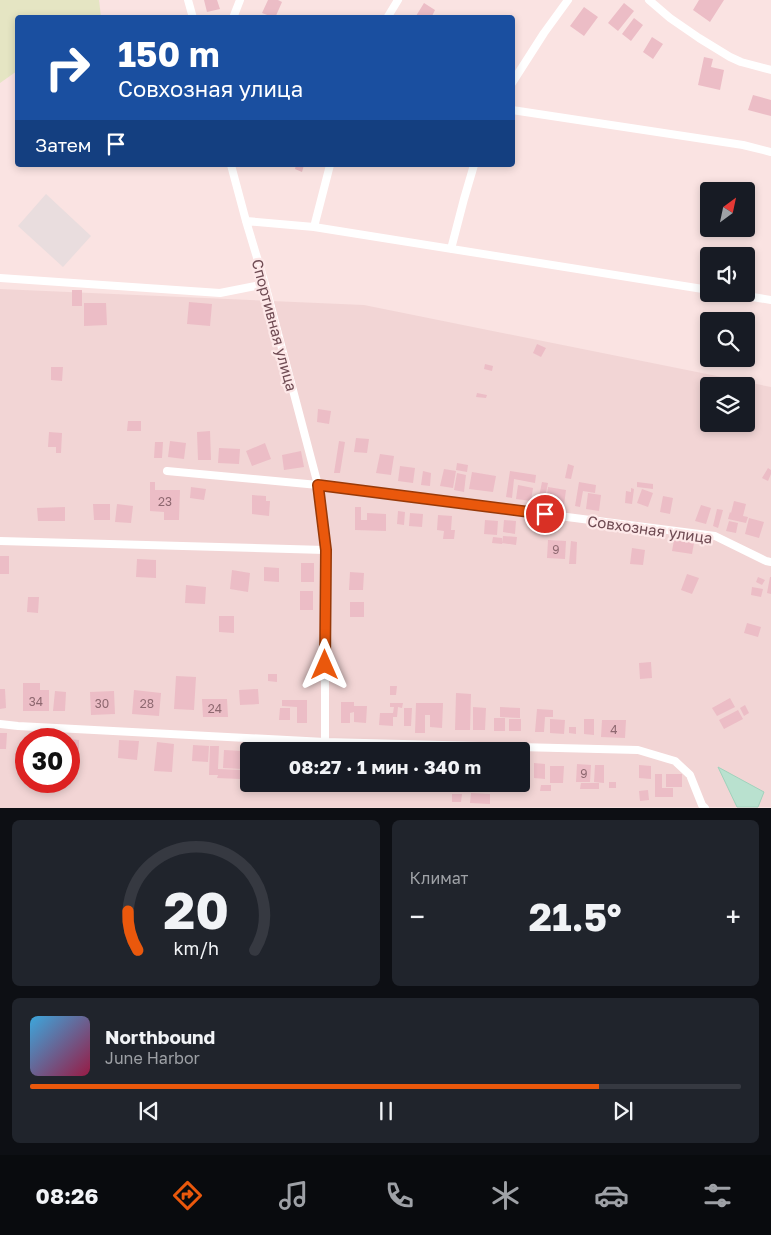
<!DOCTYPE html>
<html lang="ru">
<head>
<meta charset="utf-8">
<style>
  :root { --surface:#171b24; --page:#20242c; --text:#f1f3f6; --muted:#9ea1a6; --line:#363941; --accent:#ea580c }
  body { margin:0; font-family:"Golos Text",sans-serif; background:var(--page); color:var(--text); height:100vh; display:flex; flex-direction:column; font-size:19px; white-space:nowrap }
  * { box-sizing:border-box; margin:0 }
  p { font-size:16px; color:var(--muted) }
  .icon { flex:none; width:28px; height:28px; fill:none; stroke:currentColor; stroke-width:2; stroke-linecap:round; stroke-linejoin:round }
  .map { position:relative; height:808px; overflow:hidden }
  .details { display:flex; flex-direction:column; gap:12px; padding:12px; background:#0d0f14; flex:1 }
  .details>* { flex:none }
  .banner { position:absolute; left:15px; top:15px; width:500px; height:152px; border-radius:5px; box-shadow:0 2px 8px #0003; background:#1a4fa0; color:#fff; overflow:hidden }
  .needle { width:32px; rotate:33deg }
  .tools { position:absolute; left:700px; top:182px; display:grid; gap:10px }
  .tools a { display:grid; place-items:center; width:55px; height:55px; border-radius:5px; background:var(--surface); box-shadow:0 2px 8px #0003; font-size:25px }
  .speed { position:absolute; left:15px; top:728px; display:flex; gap:10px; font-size:25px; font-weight:700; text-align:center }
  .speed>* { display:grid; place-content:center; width:65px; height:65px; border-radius:50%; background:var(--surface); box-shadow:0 2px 8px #0003; line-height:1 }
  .speed .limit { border:8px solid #d22; background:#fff; color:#111 }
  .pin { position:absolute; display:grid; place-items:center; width:42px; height:42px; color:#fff; margin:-21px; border:2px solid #fff; border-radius:50%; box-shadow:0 1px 5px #0007 }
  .me { position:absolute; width:55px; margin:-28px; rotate:0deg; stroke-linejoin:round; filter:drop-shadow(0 0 4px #0008) }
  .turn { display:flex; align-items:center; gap:18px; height:105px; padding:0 20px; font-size:22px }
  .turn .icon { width:65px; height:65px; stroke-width:2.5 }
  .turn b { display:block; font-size:35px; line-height:42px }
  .then { display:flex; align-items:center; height:48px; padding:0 20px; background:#0003; gap:10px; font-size:19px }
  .big { font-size:38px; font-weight:700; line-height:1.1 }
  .details .tile { flex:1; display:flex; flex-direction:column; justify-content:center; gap:8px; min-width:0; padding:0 18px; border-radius:8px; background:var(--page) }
  .details .dial { align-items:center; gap:0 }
  .dial svg { height:130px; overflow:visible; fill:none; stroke:var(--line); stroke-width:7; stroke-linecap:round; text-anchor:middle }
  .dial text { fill:var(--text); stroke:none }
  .song { display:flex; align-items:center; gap:15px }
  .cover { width:60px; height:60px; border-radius:8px; background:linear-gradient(135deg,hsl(200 70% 55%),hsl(340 70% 35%)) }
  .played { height:5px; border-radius:2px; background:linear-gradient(90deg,var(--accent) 80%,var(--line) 80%) }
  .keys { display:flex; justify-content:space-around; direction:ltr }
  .heat { display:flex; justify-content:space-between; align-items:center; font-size:28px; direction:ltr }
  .details .tiles { flex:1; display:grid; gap:12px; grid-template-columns:1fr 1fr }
  .tile:last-child { grid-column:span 2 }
  .trip { position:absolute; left:240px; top:742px; width:290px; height:50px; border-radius:5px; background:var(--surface); box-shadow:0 2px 8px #0003; font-weight:700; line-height:50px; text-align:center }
  .tab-bar { display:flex; height:80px; justify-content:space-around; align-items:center; background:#090b0e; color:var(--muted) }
  .tab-bar .icon { width:35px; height:35px }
  .tab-bar .active { color:var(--accent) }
  .tab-bar b { font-size:22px; color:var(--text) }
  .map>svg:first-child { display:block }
</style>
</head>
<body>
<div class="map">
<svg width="771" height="808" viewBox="0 0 771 808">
  <rect width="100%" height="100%" fill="#fae3e2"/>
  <path fill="#f2d5d5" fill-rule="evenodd" d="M0 289 364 305 771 387V807L0 808ZM709 386H746V424H709ZM26 739H69V781H26ZM249 751H521V784H249Z"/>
  <path fill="#e9ddde" d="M46 194 91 236 63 267 18 226Z"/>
  <path fill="#e5e5c3" d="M0 0H99L101 17 18 18 17 71 0 83Z"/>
  <path fill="#b9e1cf" stroke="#a0d2bc" d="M718 767 764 792 758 807H737Z"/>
  <path fill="#ecbdc6" d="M204 0H217L220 9 207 12Z
    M268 0H278L282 2 275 18 262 13Z
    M699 0H724L710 22 693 10Z
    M424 3 435 10 431 18H418L416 16Z
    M624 3 634 11 618 31 608 23Z
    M584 7 598 17 584 36 570 26Z
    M634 18 643 25 631 41 622 34Z
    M652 37 663 44 653 59 643 52Z
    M704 57 713 59 711 67 724 70 720 90 698 85Z
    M753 95 771 100V116L748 110Z
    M296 165H304L302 172 295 169Z
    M72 290H82V306H72Z
    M189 302 212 304 210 326 187 324Z
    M84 303H106L107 325 84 326Z
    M537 344 546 348 541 357 533 353Z
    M485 364 493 366 492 371 484 369Z
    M51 367H63L62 381 51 380Z
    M477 393 487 395 486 398 476 397Z
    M318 409 331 411 329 424 317 422Z
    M128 421H141V431H127Z
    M210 431 211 460H198L197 432Z
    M49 432 62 433 61 453H56V447H48Z
    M356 438 369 439 367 453 354 452Z
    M170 441 186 443 184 459 168 457Z
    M339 441 345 442 340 473H334Z
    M155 442H163L162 458H154Z
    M265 443 271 459 252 466 246 451Z
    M219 448 240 449 239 464 218 463Z
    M301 451 304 467 284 470 282 455Z
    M380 454 394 456 391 475 376 473Z
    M457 463 468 465 467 472 456 470Z
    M568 464 574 466 571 479 565 478Z
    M400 466 415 468 413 483 398 481Z
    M768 468 771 470V474L768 481 762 478Z
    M444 469 456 471 453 488 440 486Z
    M423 471 431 473 430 486 421 485Z
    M510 471 536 475 535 483 514 479 512 498 506 497Z
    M472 472 496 476 493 492 469 489Z
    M457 473 466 475 464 492 454 490Z
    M150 482H155V490H180L179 520H164V512L150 511Z
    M542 482 548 483 544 503 538 502Z
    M579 482 596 485 595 493 583 491 580 507 575 506Z
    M637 482 653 484V489L637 487Z
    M518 485 533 488 531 501 516 499Z
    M191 487 206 489 204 500 190 498Z
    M548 487 566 490 564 505 546 503Z
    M631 488 634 489 632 504 625 503 626 491 631 492Z
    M642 489 653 493 648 507 637 503Z
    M588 493 601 495 599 511 586 509Z
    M252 495 266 496V501H270L269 516 252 514Z
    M663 496 673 498 670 514 660 512Z
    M734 501 746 504 743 516 748 517 746 523 728 519 730 512 731 513Z
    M93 504H110V520H94Z
    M117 504 133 506 131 523 115 522Z
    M701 505 711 508 706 524 695 521Z
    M65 507V521H38L37 508Z
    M355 507H361V520H367V513L386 514V531L355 530Z
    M717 509 723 510 718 528 713 526Z
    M398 511 405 512 404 525 397 524Z
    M410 513 423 514 422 527 409 526Z
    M438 515 452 516 451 530H455L454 539H443L444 531 437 530Z
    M749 518 764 522 759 538 745 534Z
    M485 520 498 521 497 535 484 534Z
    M504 520 516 521 515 534 503 532Z
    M729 521 738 523 736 533 726 531Z
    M503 536 517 537 516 545 502 543Z
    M493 537 502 538V544L492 543Z
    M548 540 566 541 565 559 547 558Z
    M674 540 694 543 692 554 672 551Z
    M571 541 577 542 576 564H569Z
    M632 548 645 550 643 565 630 564Z
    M0 556H9V574H0Z
    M137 559 156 560V578L136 577Z
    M301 563H314V582H301Z
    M264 567 279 568V582L264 581Z
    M232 570 250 573 248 592 230 589Z
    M350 572 364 573 363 590H349Z
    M687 574 699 578 692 594 681 590Z
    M758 577 765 580 762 585 756 582Z
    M770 577H771V594L767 593Z
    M186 585 206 587 205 604 185 603Z
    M752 587 763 589 761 597 751 595Z
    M300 591H313V610H300Z
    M28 597H39L38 613 27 612Z
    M350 602H364V617H350Z
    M219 616H234V633L219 632Z
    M747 623 761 627 758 637 744 633Z
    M651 662 652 678 640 679 639 663Z
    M268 674H277V682L268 681Z
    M176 676 196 677 194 710 174 709Z
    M23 683H40V690H49V711H23Z
    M390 686H397L396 695H390Z
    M0 689H5L6 708 0 709Z
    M258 689 259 704 240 705 239 690Z
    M134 690 161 693 159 716 132 714Z
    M55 691 66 692 65 711H53Z
    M114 691 115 714 91 715 90 692Z
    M456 693 471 694 470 730H455Z
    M730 698 735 707 717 716 712 708Z
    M202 699H227L228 717H203Z
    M282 700H307V723H297V707L282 706Z
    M341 702H354V706H367L366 723 354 722V712L350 713V723H341Z
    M390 703H403L402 708 398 707 397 717H393V726L379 725 380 713H393L394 707H390Z
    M416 703H443L442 728 430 727V715H425V733H415Z
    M745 705 749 713 744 716 740 708Z
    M473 707 486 708 485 730H473Z
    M500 707 520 708V718L500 717Z
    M280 708H290V720H279Z
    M404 708H412L411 726H404Z
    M537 709 553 710V717H545L544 732H535Z
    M738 710 743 719 724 729 719 720Z
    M494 718H505V731H494Z
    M509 719H521V731H509Z
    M550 719 565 720 564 734 550 733Z
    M584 719H594V735L584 734Z
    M602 720H626L625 738 601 737Z
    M569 727H576V734L569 733Z
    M0 733H7L6 749H0Z
    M39 735H56V739H39Z
    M69 739 79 740V753L69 752Z
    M119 740 139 741 137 760 118 758Z
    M157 742 174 744 172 772 154 771Z
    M193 745 209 746 208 762 192 761Z
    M210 746H219L218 769 241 770 240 779 217 778 218 775H209Z
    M224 750 243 751 242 769 223 768Z
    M534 763 545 764V779L534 778Z
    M577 764 591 765 590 782H576Z
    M595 765H604V783L594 782Z
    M639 765 651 766V779L639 778Z
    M550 766H564L563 783H550Z
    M655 774H662V788H673V797H655Z
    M666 774H682V787H666Z
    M521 776H525V786H515V784H521Z
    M609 782H616V788H609Z
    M581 783H599V789H580Z
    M258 784H265L264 792H258Z
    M458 784H476V788H458Z
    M477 784H489V787L477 786Z
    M541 785H551V791H540Z
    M648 790 649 800 640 801 639 791Z
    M471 793 490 794V804L470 803Z
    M452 794H462L461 802H452Z"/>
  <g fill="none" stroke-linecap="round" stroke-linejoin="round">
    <path stroke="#fff" stroke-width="8" d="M188 0 193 18
      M649 0 670 18 699 38 730 57 741 62 771 70
      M233 18 240 0
      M387 18 398 0
      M512 83 544 33 568 0
      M512 110 743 145 771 152
      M231 165 246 221 265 284 318 485 325 550V742
      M246 221 314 227 709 290
      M314 227 330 165
      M451 249 464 199 474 165
      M0 278 220 293 265 284
      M734 294 771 300
      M167 471 318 485 715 536 766 561 771 562
      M0 541 325 550
      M0 724 18 726 325 742 638 750 675 761 690 775 702 805 705 808"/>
  </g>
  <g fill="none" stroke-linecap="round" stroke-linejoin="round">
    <defs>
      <path id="route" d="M325 665 326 550 318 485 545 514"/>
    </defs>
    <use href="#route" stroke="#983908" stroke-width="12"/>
    <use href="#route" stroke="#ea580c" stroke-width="9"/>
  </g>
  <g text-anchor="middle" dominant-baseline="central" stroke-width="4.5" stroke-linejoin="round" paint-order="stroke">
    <g font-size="12" fill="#8e6870">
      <text x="165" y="501">23</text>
      <text x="556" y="549">9</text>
      <text x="36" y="701">34</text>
      <text x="102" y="703">30</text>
      <text x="147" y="703">28</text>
      <text x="215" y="708">24</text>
      <text x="614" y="729">4</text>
      <text x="584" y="773">9</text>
    </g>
    <g font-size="15" fill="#6f4b53" stroke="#fde8e8">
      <text transform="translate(275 325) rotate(75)">Спортивная улица</text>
      <text transform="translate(650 529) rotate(8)">Совхозная улица</text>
    </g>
  </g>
</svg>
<div class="tools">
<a><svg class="needle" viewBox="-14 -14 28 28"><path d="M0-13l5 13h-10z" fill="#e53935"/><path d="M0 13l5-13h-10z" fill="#9ea1a6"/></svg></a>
<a><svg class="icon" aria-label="sound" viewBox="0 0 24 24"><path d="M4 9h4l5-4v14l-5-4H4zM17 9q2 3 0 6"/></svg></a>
<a><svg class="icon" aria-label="search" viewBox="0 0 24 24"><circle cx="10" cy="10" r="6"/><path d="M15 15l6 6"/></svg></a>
<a><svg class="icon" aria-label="layers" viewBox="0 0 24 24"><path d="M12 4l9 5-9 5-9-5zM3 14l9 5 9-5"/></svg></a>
</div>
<div class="speed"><div class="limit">30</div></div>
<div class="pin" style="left:545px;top:514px;background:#d93025"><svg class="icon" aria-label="arrive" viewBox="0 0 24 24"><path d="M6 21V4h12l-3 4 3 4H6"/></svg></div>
<svg class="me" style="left:325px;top:665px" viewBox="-20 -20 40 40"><path d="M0-17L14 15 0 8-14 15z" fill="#ea580c" stroke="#fff" stroke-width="4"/></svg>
<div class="trip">08:27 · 1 мин · 340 m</div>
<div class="banner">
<div class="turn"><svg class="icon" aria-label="right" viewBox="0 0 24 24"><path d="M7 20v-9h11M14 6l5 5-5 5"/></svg><div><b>150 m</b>Совхозная улица</div></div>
<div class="then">Затем<svg class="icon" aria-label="arrive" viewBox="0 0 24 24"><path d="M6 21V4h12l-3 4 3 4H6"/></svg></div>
</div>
</div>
<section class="details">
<div class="tiles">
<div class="tile dial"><svg viewBox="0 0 100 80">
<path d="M14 69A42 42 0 1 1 86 69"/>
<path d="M14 69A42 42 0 0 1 8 45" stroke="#ea580c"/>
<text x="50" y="56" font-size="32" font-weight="700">20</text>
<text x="50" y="72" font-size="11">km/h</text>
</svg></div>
<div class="tile"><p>Климат</p>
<div class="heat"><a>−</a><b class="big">21.5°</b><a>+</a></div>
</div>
<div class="tile">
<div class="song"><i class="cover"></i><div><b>Northbound</b><p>June Harbor</p></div></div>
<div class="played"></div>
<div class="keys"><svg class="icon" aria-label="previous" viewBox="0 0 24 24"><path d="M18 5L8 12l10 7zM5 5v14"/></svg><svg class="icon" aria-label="pause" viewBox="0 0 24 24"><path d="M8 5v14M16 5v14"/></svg><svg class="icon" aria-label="next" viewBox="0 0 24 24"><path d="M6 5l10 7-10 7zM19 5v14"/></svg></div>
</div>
</div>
</section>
<nav class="tab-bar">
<b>08:26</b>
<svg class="icon active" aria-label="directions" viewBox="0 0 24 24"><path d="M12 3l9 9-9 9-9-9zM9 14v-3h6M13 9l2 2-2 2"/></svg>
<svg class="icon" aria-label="music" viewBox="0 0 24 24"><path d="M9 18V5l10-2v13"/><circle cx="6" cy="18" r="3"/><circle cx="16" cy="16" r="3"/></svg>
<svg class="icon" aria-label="phone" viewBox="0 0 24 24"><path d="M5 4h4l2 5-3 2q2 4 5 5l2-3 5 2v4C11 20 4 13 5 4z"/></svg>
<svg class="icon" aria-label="climate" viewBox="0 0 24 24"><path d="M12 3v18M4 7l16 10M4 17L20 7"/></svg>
<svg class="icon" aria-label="car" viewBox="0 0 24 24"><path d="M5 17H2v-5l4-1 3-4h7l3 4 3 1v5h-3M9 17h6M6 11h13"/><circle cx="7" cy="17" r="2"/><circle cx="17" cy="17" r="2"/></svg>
<svg class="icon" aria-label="filters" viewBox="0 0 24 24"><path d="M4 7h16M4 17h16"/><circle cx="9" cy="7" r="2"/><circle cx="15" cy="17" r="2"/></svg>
</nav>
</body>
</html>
